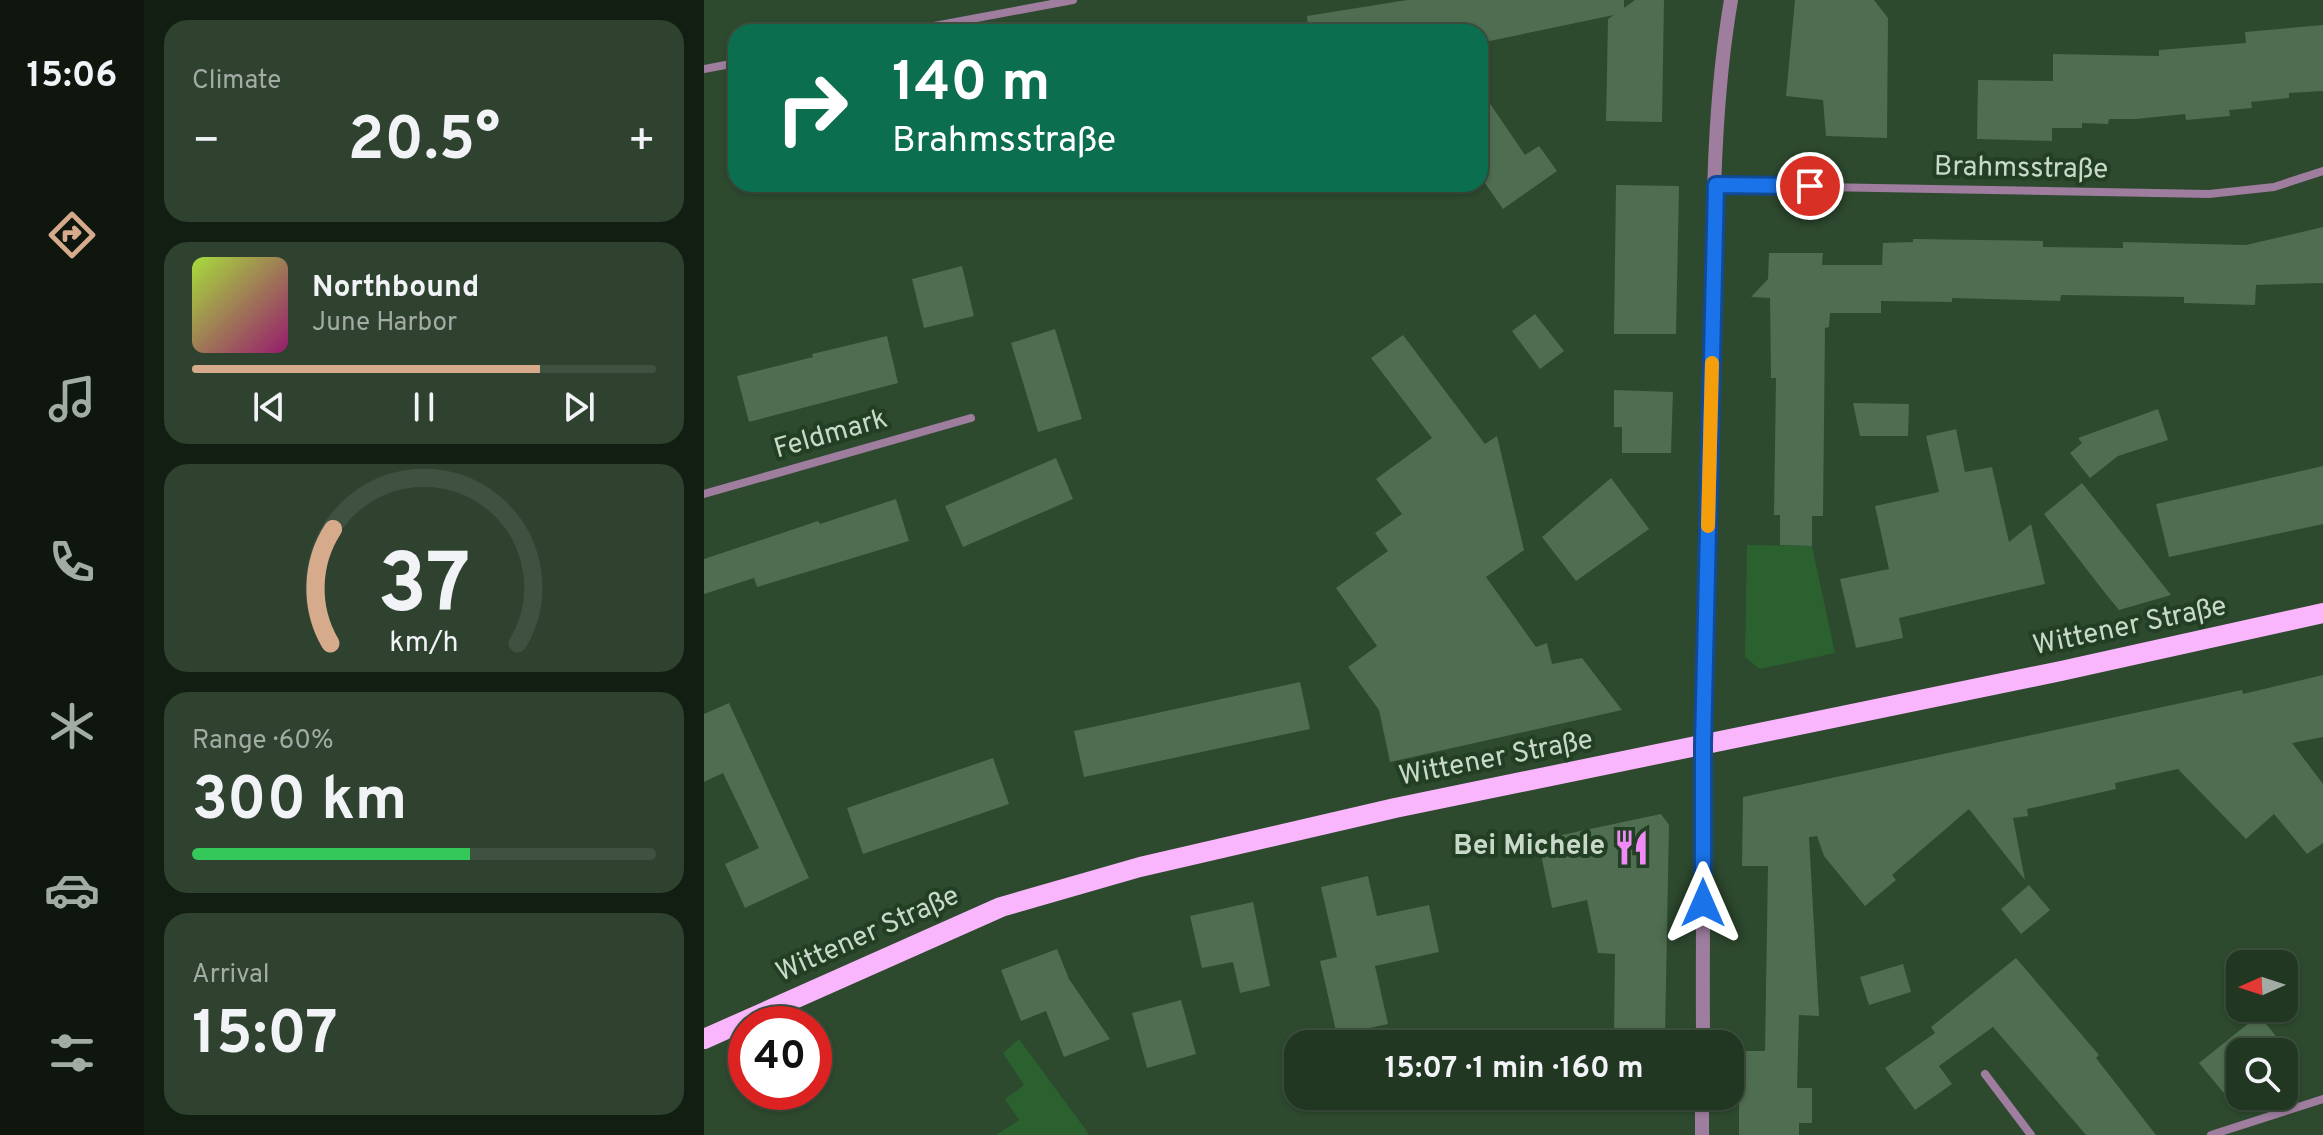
<!DOCTYPE html>
<html lang="en">
<head>
<meta charset="utf-8">
<style>
  :root { --surface:#223722; --page:#2e422f; --text:#f1f3f6; --muted:#a2aca5; --line:#3f5140; --accent:#d6ab8b }
  body { margin:0; font-family:Overpass,sans-serif; background:var(--page); color:var(--text); height:100vh; display:flex; flex-direction:column; font-size:30px; white-space:nowrap }
  * { box-sizing:border-box; margin:0 }
  p { font-size:26px; color:var(--muted) }
  .icon { flex:none; width:44px; height:44px; fill:none; stroke:currentColor; stroke-width:2; stroke-linecap:round; stroke-linejoin:round }
  .map { position:relative; flex:1; overflow:hidden }
  .panel { display:flex; flex-direction:column; gap:20px; padding:20px; background:#131e13; width:560px }
  .panel>* { flex:none }
  .banner { position:absolute; left:24px; top:24px; width:760px; height:168px; border-radius:24px; box-shadow:0 2px 6px #0004,0 0 0 2px var(--line); background:#0b6e4f; color:#fff; overflow:hidden }
  .needle { width:52px; rotate:267deg }
  .buttons { position:absolute; left:1522px; top:950px; display:grid; gap:16px }
  .buttons a { display:grid; place-items:center; width:72px; height:72px; border-radius:16px; background:var(--surface); box-shadow:0 2px 6px #0004,0 0 0 2px var(--line); font-size:40px }
  .speed { position:absolute; left:24px; top:1006px; display:flex; gap:16px; font-size:40px; font-weight:700; text-align:center }
  .speed>* { display:grid; place-content:center; width:104px; height:104px; border-radius:50%; background:var(--surface); box-shadow:0 2px 6px #0004,0 0 0 2px var(--line); line-height:1 }
  .speed .limit { border:12px solid #d22; background:#fff; color:#111 }
  .pin { position:absolute; display:grid; place-items:center; width:68px; height:68px; color:#fff; margin:-34px; border:4px solid #fff; border-radius:50%; box-shadow:0 2px 8px #0007 }
  .me { position:absolute; width:88px; margin:-44px; rotate:0deg; stroke-linejoin:round; filter:drop-shadow(0 0 6px #0008) }
  .turn { display:flex; align-items:center; gap:28px; height:168px; padding:0 32px; font-size:36px }
  .turn .icon { width:104px; height:104px; stroke-width:2.5 }
  .turn b { display:block; font-size:56px; line-height:68px }
  .big { font-size:60px; font-weight:700; line-height:1.1 }
  .panel .tile { flex:1; display:flex; flex-direction:column; justify-content:center; gap:12px; min-width:0; padding:0 28px; border-radius:24px; background:var(--page) }
  .panel .dial { align-items:center; gap:0 }
  .dial svg { height:208px; overflow:visible; fill:none; stroke:var(--line); stroke-width:7; stroke-linecap:round; text-anchor:middle }
  .dial text { fill:var(--text); stroke:none }
  .song { display:flex; align-items:center; gap:24px }
  .cover { width:96px; height:96px; border-radius:12px; background:linear-gradient(135deg,hsl(80 70% 55%),hsl(320 70% 35%)) }
  .played { height:8px; border-radius:4px; background:linear-gradient(90deg,var(--accent) 75%,var(--line) 75%) }
  .keys { display:flex; justify-content:space-around; direction:ltr }
  .heat { display:flex; justify-content:space-between; align-items:center; font-size:44px; direction:ltr }
  .charge { height:12px; border-radius:6px; background:linear-gradient(90deg,#34c759 60%,var(--line) 0) }
  .trip { position:absolute; left:580px; top:1030px; width:460px; height:80px; border-radius:24px; background:var(--surface); box-shadow:0 2px 6px #0004,0 0 0 2px var(--line); font-weight:700; line-height:80px; text-align:center }
  main { display:flex; flex:1; min-height:0 }
  .tabs { display:flex; flex-direction:column; width:144px; justify-content:space-around; align-items:center; background:#0e160e; color:var(--muted) }
  .tabs .icon { width:56px; height:56px }
  .tabs .on { color:var(--accent) }
  .tabs b { font-size:36px; color:var(--text) }
  .map>svg:first-child { display:block }
</style>
</head>
<body>
<main>
<nav class="tabs">
<b>15:06</b>
<svg class="icon on" aria-label="directions" viewBox="0 0 24 24"><path d="M12 3l9 9-9 9-9-9zM9 14v-3h6M13 9l2 2-2 2"/></svg>
<svg class="icon" aria-label="music" viewBox="0 0 24 24"><path d="M9 18V5l10-2v13"/><circle cx="6" cy="18" r="3"/><circle cx="16" cy="16" r="3"/></svg>
<svg class="icon" aria-label="phone" viewBox="0 0 24 24"><path d="M5 4h4l2 5-3 2q2 4 5 5l2-3 5 2v4C11 20 4 13 5 4z"/></svg>
<svg class="icon" aria-label="climate" viewBox="0 0 24 24"><path d="M12 3v18M4 7l16 10M4 17L20 7"/></svg>
<svg class="icon" aria-label="car" viewBox="0 0 24 24"><path d="M5 17H2v-5l4-1 3-4h7l3 4 3 1v5h-3M9 17h6M6 11h13"/><circle cx="7" cy="17" r="2"/><circle cx="17" cy="17" r="2"/></svg>
<svg class="icon" aria-label="filters" viewBox="0 0 24 24"><path d="M4 7h16M4 17h16"/><circle cx="9" cy="7" r="2"/><circle cx="15" cy="17" r="2"/></svg>
</nav>
<section class="panel">
<div class="tile"><p>Climate</p>
<div class="heat"><a>−</a><b class="big">20.5°</b><a>+</a></div>
</div>
<div class="tile">
<div class="song"><i class="cover"></i><div><b>Northbound</b><p>June Harbor</p></div></div>
<div class="played"></div>
<div class="keys"><svg class="icon" aria-label="previous" viewBox="0 0 24 24"><path d="M18 5L8 12l10 7zM5 5v14"/></svg><svg class="icon" aria-label="pause" viewBox="0 0 24 24"><path d="M8 5v14M16 5v14"/></svg><svg class="icon" aria-label="next" viewBox="0 0 24 24"><path d="M6 5l10 7-10 7zM19 5v14"/></svg></div>
</div>
<div class="tile dial"><svg viewBox="0 0 100 80">
<path d="M14 69A42 42 0 1 1 86 69"/>
<path d="M14 69A42 42 0 0 1 15 25" stroke="#d6ab8b"/>
<text x="50" y="56" font-size="32" font-weight="700">37</text>
<text x="50" y="72" font-size="11">km/h</text>
</svg></div>
<div class="tile"><p>Range · 60%</p><b class="big">300 km</b><div class="charge"></div></div>
<div class="tile"><p>Arrival</p><b class="big">15:07</b></div>
</section>
<div class="map">
<svg width="1619" height="1135" viewBox="0 0 1619 1135">
  <rect width="100%" height="100%" fill="#2d492e"/>
  <path fill="#2a612f" d="M1043 545 1108 546 1131 653 1056 669 1041 657Z
    M315 1039 379 1126 385 1135H292L315 1120 301 1099 320 1085 299 1053Z"/>
  <path fill="#4f6d50" d="M703 0H920V8L931 0H960L958 122 902 121 904 19 910 15 776 43V32H604L603 16Z
    M1091 0H1170L1184 18 1183 138 1122 136 1119 100 1082 96Z
    M1619 25V91L1585 93V98L1547 102 1548 108 1525 110 1526 116 1482 120 1481 114 1432 119H1405L1404 124 1378 123V128H1348V141L1273 139 1274 80 1349 81V54L1455 56V50L1542 43 1541 32Z
    M776 89 821 155 835 146 853 171 799 209 776 176Z
    M912 185 975 186 972 334H910Z
    M1619 227V283L1552 285 1551 305 1480 303V297L1357 295 1356 301 1248 298V302L1177 301V313H1126L1125 327 1121 328 1119 516H1108V546L1076 545V515H1070L1072 378H1067L1066 298 1047 297 1064 279 1065 253H1119L1118 265H1178L1179 243 1209 242V239L1339 241V247L1419 248V242L1542 245Z
    M258 266 270 316 220 328 208 279Z
    M831 314 860 351 836 369 808 331Z
    M351 329 378 419 334 432 307 343Z
    M699 335 781 444 793 436 820 550 782 577 832 647 843 643 848 664 878 658 918 710 686 762 675 710 644 667 673 646 632 588 684 551 671 533 698 514 672 479 728 438 667 358Z
    M183 336 194 383 45 422 33 376 109 357 108 354Z
    M910 390 969 392 967 453H918V427H910Z
    M1149 403 1205 404 1204 436H1156Z
    M1454 409 1464 440 1414 456 1386 478 1366 453 1378 443 1374 438Z
    M1252 429 1261 472 1288 467 1305 542 1327 524 1341 584 1195 618 1199 638 1152 648 1136 579 1185 569 1171 506 1235 492 1222 436Z
    M352 458 369 499 259 547 241 506Z
    M1619 466V524L1465 557 1452 504Z
    M907 478 945 529 872 581 838 537Z
    M1378 483 1467 595 1415 610 1401 593 1340 514Z
    M192 499 205 541 53 587 50 578 0 594V559L114 521 116 524Z
    M1619 675V737L1588 743 1619 784V843L1603 854 1570 814 1542 839 1474 769 1411 783 1412 789 1323 809 1324 816 1309 818 1321 880 1265 809 1188 875 1192 880 1161 906 1120 856 1113 836 1105 837 1115 1016 1095 1015 1093 1088H1108V1123H1095V1135H1035V1051H1061L1064 866H1038L1039 797 1538 690 1539 694Z
    M596 682 606 729 380 777 370 731Z
    M25 703 105 878 41 908 21 864 55 848 19 773 0 782V714Z
    M289 758 305 804 159 854 143 808Z
    M957 814 965 825 961 1036H910L911 954 894 953 883 900 848 908 834 840Z
    M664 876 673 916 725 905 735 952 671 966 684 1024 633 1035 616 961 633 957 617 887Z
    M1325 885 1346 910 1317 934 1297 909Z
    M549 902 566 986 536 993 529 962 498 968 486 916Z
    M353 949 365 979 406 1039 360 1057 342 1011 317 1021 297 970Z
    M1312 958 1395 1055 1392 1058 1452 1135H1382L1289 1027 1235 1066 1248 1084 1211 1110 1181 1068 1231 1033 1227 1027Z
    M1199 964 1207 992 1165 1005 1156 977Z
    M477 1000 492 1054 443 1068 428 1013Z
    M1555 1015 1583 1050 1580 1053 1536 1052V1088L1524 1098 1495 1063Z"/>
  <g fill="none" stroke-linecap="round" stroke-linejoin="round">
    <path stroke="#9e7d9f" stroke-width="8" d="M198 32 369 0
      M0 69 32 63
      M1012 185 1505 194 1570 187 1619 171
      M0 494 267 418
      M1281 1074 1327 1135
      M1507 1135 1619 1099"/>
    <path stroke="#9e7d9f" stroke-width="14" d="M999 1044C998 826 1002 609 1007 392 1010 262 1005 128 1027 0
      M998 1135V1096"/>
    <path stroke="#fab6fc" stroke-width="20" d="M0 1039 297 907 436 867 691 808 1357 671 1619 613"/>
  </g>
  <g fill="none" stroke-linecap="round" stroke-linejoin="round">
    <defs>
      <path id="route" d="M999 903V745L1012 185 1106 186"/>
    </defs>
    <use href="#route" stroke="#114b97" stroke-width="20"/>
    <use href="#route" stroke="#1a73e8" stroke-width="14"/>
    <path stroke="#f59e0b" stroke-width="14" d="M1004 526 1008 363"/>
  </g>
  <defs>
    <symbol id="restaurant-bare" viewBox="-9 -9 18 18"><path d="M-5-6h1v4h1v-4h1v4h1v-4h1v5L-1.5 .5V6h-2V.5L-5-1ZM5-6V6H3V1.5H1.5Q1.5-4 5-6Z" fill="#f08bf5" stroke="#223f24" stroke-width="2.5" paint-order="stroke"/></symbol>
  </defs>
  <g fill-rule="evenodd">
    <use href="#restaurant-bare" x="902" y="822" width="51" height="51"/>
  </g>
  <g text-anchor="middle" dominant-baseline="central" stroke-width="8" stroke-linejoin="round" paint-order="stroke">
    <g font-size="28" fill="#c9d9c9" stroke="#223f24">
      <text transform="translate(1317 169) rotate(1)">Brahmsstraße</text>
      <text transform="translate(127 435) rotate(-16)">Feldmark</text>
      <text transform="translate(1426 627) rotate(-12)">Wittener Straße</text>
      <text transform="translate(792 759) rotate(-11)">Wittener Straße</text>
      <text transform="translate(164 935) rotate(-24)">Wittener Straße</text>
    </g>
    <g font-size="28" font-weight="bold" fill="#c9d9c9" stroke="#223f24" text-anchor="end">
      <text x="901" y="847">Bei Michele</text>
    </g>
  </g>
</svg>
<div class="buttons">
<a><svg class="needle" viewBox="-14 -14 28 28"><path d="M0-13l5 13h-10z" fill="#e53935"/><path d="M0 13l5-13h-10z" fill="#a2aca5"/></svg></a>
<a><svg class="icon" aria-label="search" viewBox="0 0 24 24"><circle cx="10" cy="10" r="6"/><path d="M15 15l6 6"/></svg></a>
</div>
<div class="speed"><div class="limit">40</div></div>
<div class="pin" style="left:1106px;top:186px;background:#d93025"><svg class="icon" aria-label="arrive" viewBox="0 0 24 24"><path d="M6 21V4h12l-3 4 3 4H6"/></svg></div>
<svg class="me" style="left:999px;top:903px" viewBox="-20 -20 40 40"><path d="M0-17L14 15 0 8-14 15z" fill="#1a73e8" stroke="#fff" stroke-width="4"/></svg>
<div class="trip">15:07 · 1 min · 160 m</div>
<div class="banner">
<div class="turn"><svg class="icon" aria-label="right" viewBox="0 0 24 24"><path d="M7 20v-9h11M14 6l5 5-5 5"/></svg><div><b>140 m</b>Brahmsstraße</div></div>
</div>
</div>
</main>
</body>
</html>
